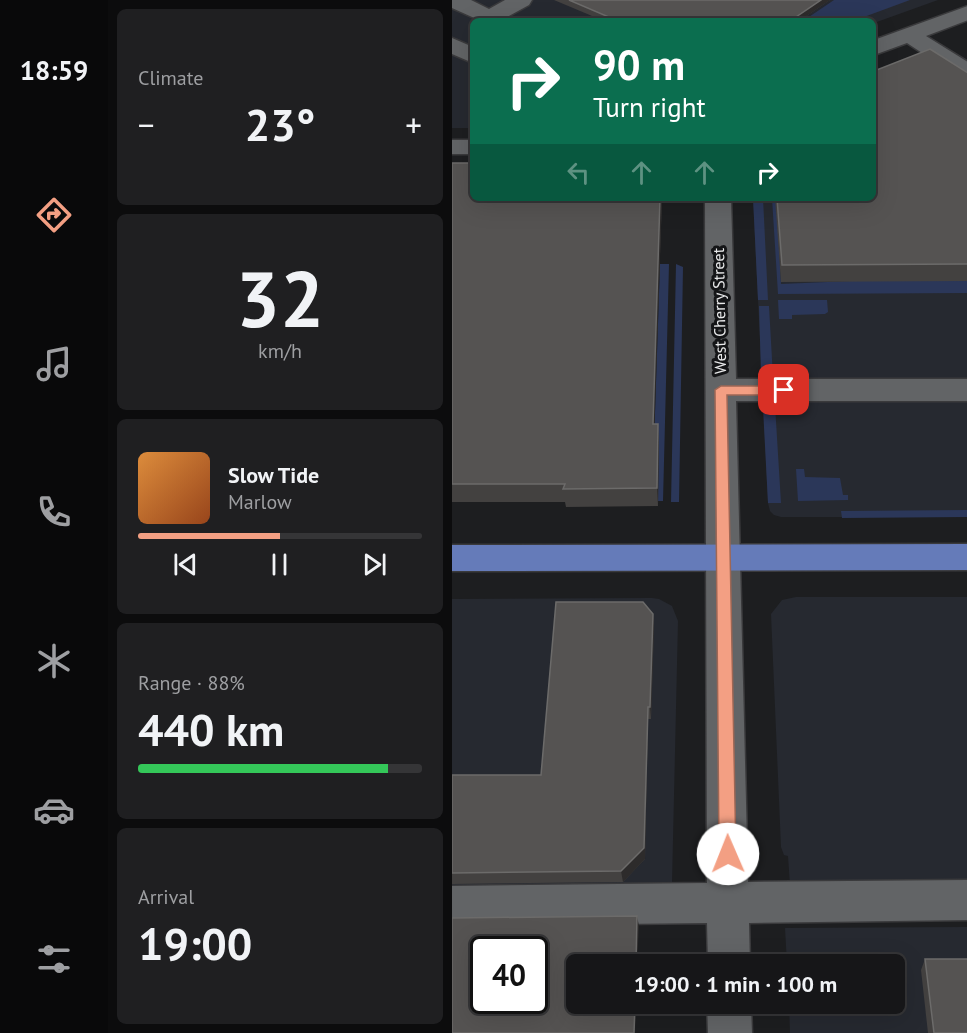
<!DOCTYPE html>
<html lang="en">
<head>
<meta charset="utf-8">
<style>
  :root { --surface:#161618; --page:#1f1f21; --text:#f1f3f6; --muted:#9e9fa2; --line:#353537; --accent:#f39f83 }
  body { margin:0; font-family:"PT Sans",sans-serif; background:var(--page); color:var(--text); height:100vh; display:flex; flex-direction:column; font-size:22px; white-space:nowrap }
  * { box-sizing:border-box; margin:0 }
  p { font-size:20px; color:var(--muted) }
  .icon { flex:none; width:33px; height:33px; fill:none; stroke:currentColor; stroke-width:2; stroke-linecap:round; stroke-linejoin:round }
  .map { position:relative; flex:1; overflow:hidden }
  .side { display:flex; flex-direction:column; gap:9px; padding:9px; background:#0c0c0d; width:344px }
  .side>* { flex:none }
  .guide { position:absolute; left:18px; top:18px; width:406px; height:183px; border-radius:9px; box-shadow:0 6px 24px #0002,0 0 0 2px var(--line); background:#0b6e4f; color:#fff; overflow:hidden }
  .speed { position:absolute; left:18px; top:936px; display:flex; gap:12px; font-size:30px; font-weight:700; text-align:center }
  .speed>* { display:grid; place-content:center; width:78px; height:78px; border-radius:50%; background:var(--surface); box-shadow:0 6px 24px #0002,0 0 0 2px var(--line); line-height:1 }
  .speed .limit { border:3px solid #111; border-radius:9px; background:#fff; color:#111 }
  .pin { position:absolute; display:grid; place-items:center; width:51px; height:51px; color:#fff; margin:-26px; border-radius:12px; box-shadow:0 3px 9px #0006 }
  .me { position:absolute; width:66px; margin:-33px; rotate:359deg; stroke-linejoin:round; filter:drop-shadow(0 0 4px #0008) }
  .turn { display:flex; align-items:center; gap:21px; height:126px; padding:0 24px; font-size:27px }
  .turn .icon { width:78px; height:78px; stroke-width:2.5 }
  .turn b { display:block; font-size:42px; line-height:51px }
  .lanes { display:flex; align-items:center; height:57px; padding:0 24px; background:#0003; justify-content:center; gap:30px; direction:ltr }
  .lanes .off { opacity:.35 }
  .big { font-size:45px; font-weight:600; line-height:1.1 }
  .side .card { flex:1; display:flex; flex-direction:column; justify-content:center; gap:9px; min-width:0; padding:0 21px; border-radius:9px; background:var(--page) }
  .side .dial { align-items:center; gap:0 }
  .dial b { font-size:78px; line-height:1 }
  .song { display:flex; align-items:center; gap:18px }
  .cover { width:72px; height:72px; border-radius:9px; background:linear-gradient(135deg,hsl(30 70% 55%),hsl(20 70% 35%)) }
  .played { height:6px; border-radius:3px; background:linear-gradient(90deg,var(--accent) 50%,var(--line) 50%) }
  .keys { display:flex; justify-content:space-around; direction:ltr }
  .heat { display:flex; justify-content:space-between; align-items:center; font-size:33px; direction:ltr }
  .charge { height:9px; border-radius:4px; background:linear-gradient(90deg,#34c759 88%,var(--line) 0) }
  .trip { position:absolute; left:114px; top:954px; width:339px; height:60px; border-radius:9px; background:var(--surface); box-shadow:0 6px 24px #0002,0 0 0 2px var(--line); font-weight:600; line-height:60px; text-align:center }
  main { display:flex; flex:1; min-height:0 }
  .dock { display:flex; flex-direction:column; width:108px; justify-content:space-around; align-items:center; background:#09090a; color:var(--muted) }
  .dock .icon { width:42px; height:42px }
  .dock .active { color:var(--accent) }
  .dock b { font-size:27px; color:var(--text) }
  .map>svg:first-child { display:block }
</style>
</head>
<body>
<main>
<nav class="dock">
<b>18:59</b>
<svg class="icon active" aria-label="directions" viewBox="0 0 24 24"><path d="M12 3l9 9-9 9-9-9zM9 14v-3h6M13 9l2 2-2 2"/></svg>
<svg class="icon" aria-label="music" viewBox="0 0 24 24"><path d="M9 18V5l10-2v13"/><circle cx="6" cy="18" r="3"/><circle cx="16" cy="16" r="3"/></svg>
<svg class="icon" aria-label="phone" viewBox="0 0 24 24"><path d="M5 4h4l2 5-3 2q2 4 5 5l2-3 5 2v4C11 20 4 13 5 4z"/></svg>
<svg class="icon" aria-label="climate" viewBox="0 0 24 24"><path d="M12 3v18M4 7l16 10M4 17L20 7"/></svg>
<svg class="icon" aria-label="car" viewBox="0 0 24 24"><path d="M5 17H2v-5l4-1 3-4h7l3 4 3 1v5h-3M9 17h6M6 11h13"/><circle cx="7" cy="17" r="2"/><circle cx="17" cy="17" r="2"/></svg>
<svg class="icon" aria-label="filters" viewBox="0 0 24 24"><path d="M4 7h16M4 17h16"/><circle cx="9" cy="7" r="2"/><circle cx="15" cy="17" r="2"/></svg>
</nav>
<section class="side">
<div class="card"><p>Climate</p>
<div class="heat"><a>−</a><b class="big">23°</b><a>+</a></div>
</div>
<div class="card dial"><b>32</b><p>km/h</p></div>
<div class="card">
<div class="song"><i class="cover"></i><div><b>Slow Tide</b><p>Marlow</p></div></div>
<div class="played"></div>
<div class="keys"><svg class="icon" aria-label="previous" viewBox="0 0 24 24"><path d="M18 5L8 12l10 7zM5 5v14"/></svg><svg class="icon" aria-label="pause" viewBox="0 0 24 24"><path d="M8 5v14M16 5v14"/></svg><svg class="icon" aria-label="next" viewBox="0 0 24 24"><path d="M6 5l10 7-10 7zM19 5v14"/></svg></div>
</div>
<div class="card"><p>Range · 88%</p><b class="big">440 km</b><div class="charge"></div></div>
<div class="card"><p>Arrival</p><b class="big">19:00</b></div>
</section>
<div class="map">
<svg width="516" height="1033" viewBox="0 0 516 1033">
  <rect width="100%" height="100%" fill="#1d1e20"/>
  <path fill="#262930" d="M0 0H486L422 23V21H21V128H0Z
    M515 80V517H329L322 515 318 511 316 503 301 198H422Z
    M344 597H515V884L338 885 336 856 332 855 329 847 319 614 330 600Z
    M200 598 207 599 220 606 226 621 220 883 0 886V599Z
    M515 927V1033H338L337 1004H442V964H335L333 928Z"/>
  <path fill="#2b3759" d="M382 0H458L401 21H351Z
    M301 198H311L316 300H306Z
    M320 198H324L329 284 515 276V293L326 294Z
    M208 264H217L211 501H206L202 442Z
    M224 264 231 267 227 502H219Z
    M326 300H375L376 312 373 314 340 315V319H327Z
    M307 306H317L321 377 309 374Z
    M323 405 329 503H316L311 408Z
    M344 469H352L353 477 388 478 391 495H396V500L346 501Z
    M515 510V517L390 518 389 511Z"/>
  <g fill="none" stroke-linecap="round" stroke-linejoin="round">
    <defs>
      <path id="minor" d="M0 0H19L37 9 53 0H80L77 5 55 17 58 21H29L0 8Z
        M516 6V20L474 36 516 62V80L508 78 455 43 422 55V40Z
        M0 38 21 47V63L0 54Z
        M0 140H21V154H0Z
        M253 198H279L284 379H516V401H284L296 882 516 880V920L297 923 298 964H256L255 923 0 926V886L255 883Z
        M255 1004H299L300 1033H256Z"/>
      <path id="major" d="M516 544V570L0 571V545Z"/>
    </defs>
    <use href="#minor" stroke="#3a3a3c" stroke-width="3"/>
    <use href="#major" stroke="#3a3a3c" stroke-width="3"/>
    <use href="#minor" fill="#626466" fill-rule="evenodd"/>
    <use href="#major" fill="#657bb9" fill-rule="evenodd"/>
  </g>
  <path fill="#434140" d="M102 0H378L347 21H152Z
    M516 73V281L329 282 323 198H422Z
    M0 163 21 198H210L202 424H206L207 442 206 506 114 507 113 502H0Z
    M201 614 202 626 199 719H196L193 859 171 882 0 884V775H89Z
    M473 959 516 1033H476L469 970Z"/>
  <path fill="#2d2b2b" d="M369 0H378L347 21H338Z
    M208 198H210L202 442 201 424Z
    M206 424 207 442 206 506 205 488Z
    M201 614 202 626 199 719 198 707Z
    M196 707V719L193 859 171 882 169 871Z
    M185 916 187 926 185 964H184Z
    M183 1004H184L183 1033H182Z"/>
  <path fill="#555352" stroke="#6c6b6a" stroke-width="1.5" fill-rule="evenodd" d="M117 0H369L338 21H166Z
    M478 49 516 73V264L330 265 325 198H422V71Z
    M0 163H21V198H208L201 424H206L205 488 111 489 113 484H0Z
    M104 602H191L201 614 198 707H196L192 848 169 871 0 873V775H89Z
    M185 916 184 964H124V1004H183L182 1033H0V918ZM32 950H82V1000H32Z
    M473 959H516V1033H482Z"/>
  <path fill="#f39f83" stroke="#9e6755" stroke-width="1.5" d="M269 386H332L339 390 332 395H275L284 854 281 860 276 862 270 860 267 854 263 390Z"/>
  <g text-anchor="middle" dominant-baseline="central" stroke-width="6" stroke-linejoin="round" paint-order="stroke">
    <g font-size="16" fill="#e9eaeb" stroke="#141517">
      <text transform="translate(267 311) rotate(-91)">West Cherry Street</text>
    </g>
  </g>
</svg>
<div class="speed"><div class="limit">40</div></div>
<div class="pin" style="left:332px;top:390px;background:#d93025"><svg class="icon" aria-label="arrive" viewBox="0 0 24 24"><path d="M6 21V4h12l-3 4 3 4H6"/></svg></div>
<svg class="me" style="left:276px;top:854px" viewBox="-20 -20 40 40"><circle r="19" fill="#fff"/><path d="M0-13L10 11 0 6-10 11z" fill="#f39f83"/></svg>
<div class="trip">19:00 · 1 min · 100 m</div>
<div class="guide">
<div class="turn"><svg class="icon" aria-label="right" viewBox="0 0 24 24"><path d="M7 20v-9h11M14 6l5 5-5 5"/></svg><div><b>90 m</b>Turn right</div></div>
<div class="lanes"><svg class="icon off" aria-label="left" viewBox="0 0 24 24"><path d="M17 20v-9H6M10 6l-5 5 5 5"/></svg><svg class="icon off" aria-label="ahead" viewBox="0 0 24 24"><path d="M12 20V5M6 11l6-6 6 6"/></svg><svg class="icon off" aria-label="ahead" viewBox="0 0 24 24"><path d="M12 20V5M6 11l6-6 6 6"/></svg><svg class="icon" aria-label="right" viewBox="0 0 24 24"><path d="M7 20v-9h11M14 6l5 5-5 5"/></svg></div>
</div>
</div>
</main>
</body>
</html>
